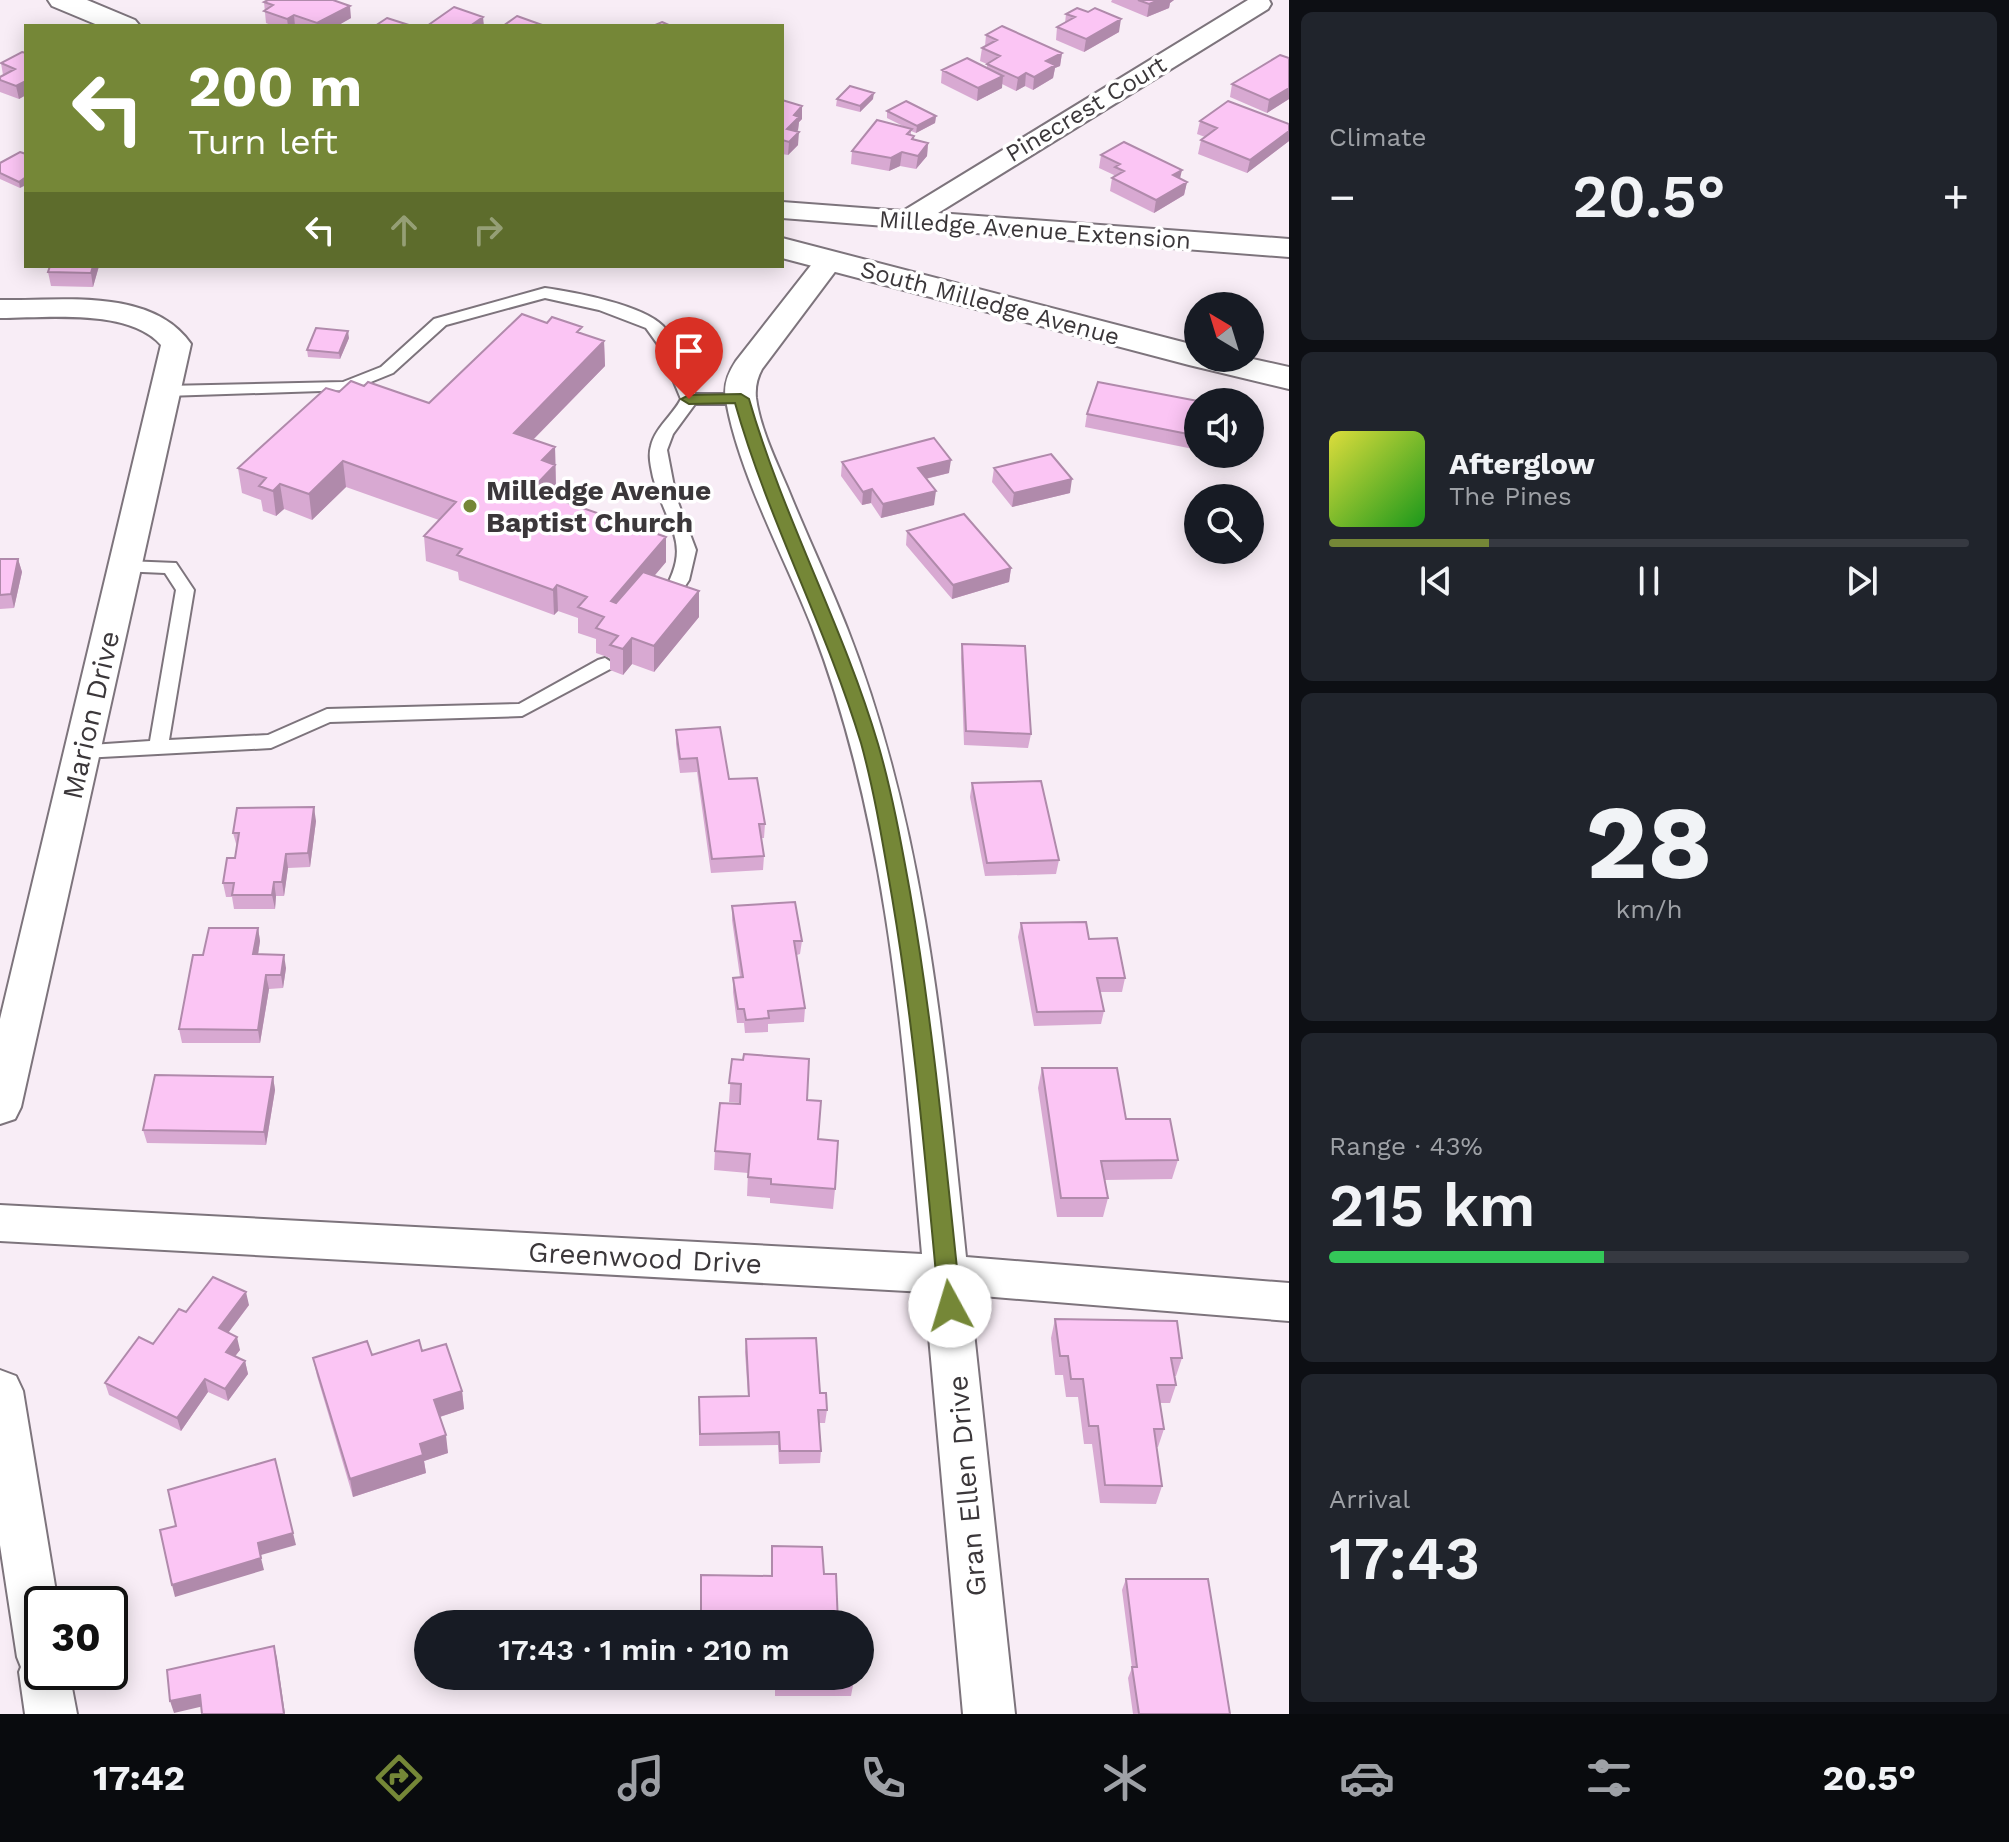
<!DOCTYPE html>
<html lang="en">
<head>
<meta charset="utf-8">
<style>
  :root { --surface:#171b24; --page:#20242c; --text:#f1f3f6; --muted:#9ea1a6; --line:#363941; --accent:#758737 }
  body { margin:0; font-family:"Work Sans",sans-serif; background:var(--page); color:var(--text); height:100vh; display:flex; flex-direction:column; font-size:30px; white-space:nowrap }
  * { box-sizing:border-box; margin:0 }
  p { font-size:26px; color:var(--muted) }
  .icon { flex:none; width:44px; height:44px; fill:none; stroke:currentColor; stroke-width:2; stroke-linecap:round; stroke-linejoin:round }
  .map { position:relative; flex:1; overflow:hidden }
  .panel { display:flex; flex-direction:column; gap:12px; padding:12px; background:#0d0f14; width:720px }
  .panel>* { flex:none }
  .hud { position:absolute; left:24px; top:24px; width:760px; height:244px; border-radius:0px; box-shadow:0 4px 20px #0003; background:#758737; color:#fff; overflow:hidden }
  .needle { width:52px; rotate:322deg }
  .controls { position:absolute; left:1184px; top:292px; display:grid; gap:16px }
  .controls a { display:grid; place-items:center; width:80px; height:80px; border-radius:50%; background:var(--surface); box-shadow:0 4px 20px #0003; font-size:40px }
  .speed { position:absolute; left:24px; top:1586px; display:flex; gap:16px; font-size:40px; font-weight:700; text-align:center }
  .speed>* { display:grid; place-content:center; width:104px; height:104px; border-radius:50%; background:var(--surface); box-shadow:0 4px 20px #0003; line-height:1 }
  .speed .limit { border:4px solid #111; border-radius:12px; background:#fff; color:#111 }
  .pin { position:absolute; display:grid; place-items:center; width:68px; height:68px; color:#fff; margin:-82px -34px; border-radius:50% 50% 50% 0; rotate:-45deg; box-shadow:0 0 8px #0007 }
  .pin .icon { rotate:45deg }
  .me { position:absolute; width:88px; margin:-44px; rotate:354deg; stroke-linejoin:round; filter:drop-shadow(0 0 6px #0008) }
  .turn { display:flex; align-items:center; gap:28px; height:168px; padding:0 32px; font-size:36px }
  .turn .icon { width:104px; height:104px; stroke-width:2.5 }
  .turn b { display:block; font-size:56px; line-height:68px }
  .lanes { display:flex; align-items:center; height:76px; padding:0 32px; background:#0003; justify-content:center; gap:40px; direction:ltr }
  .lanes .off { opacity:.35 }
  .big { font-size:60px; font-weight:600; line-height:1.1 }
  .panel .tile { flex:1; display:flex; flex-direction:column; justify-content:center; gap:12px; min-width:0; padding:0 28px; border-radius:12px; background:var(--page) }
  .panel .dial { align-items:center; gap:0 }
  .dial b { font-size:104px; line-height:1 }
  .song { display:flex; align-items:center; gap:24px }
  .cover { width:96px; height:96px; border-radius:12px; background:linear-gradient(135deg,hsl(60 70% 55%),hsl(120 70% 35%)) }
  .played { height:8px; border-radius:4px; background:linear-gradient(90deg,var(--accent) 25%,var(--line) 25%) }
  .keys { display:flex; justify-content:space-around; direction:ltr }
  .heat { display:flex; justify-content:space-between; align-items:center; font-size:44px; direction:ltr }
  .charge { height:12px; border-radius:6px; background:linear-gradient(90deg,#34c759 43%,var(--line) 0) }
  .trip { position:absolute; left:414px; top:1610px; width:460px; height:80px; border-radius:40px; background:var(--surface); box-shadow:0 4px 20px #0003; font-weight:600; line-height:80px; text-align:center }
  .dock { display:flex; height:128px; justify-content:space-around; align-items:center; background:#090b0e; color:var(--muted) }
  .dock .icon { width:56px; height:56px }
  .dock .active { color:var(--accent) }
  .dock b { font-size:36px; color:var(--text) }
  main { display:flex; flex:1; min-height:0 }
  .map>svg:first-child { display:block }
</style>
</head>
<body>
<main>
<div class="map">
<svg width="1289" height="1714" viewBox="0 0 1289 1714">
  <rect width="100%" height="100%" fill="#f8edf6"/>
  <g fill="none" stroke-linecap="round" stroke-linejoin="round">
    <defs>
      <path id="service" d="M545 288C574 292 643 305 663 326 680 344 686 372 695 394H741L749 399 741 404H695L673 434 667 450 676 497 696 550 689 580 674 603 668 605 659 599C695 543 668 532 653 477 651 467 648 456 651 446 655 428 673 415 681 399L659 346 646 328 599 310 545 298 446 325 393 373 351 390 166 396 158 391 166 386 343 382 381 367 434 319Z
        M126 561 176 563 194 590 169 740 268 735 327 709 519 704 598 660 605 658 614 664 612 668 522 716 330 722 271 748 83 758 73 751 76 746 150 741 176 590 165 573 120 571 117 567 120 563Z"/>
      <path id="minor" d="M1248 0H1269L1271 4 1268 9 938 213 1289 239V257L782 218V202L903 211Z
        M829 252 839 255 843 261 762 369C757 378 755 387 756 398 760 428 776 461 788 489 807 536 829 582 847 628 926 829 944 1044 966 1257L1289 1283V1321L970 1295 1015 1714H963L925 1292 0 1241V1205L922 1254C903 1042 889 827 812 627 785 558 738 472 726 400 723 385 728 373 736 361L819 255Z
        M0 300C60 301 152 287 191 344L21 1107 15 1119 0 1124V1019L161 345C129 308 45 318 0 318Z
        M0 1370 16 1376 23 1391 58 1604H42V1672H69L77 1714H25L19 1672 21 1667 17 1657 0 1545Z"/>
      <path id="secondary" d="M48 0H87L135 20 140 26H100L52 6Z
        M782 238 1198 346V358H1248L1289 367V389L1189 365 782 258Z"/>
    </defs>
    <use href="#service" stroke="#7d747c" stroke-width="4"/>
    <use href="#minor" stroke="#7d747c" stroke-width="4"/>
    <use href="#secondary" stroke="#7d747c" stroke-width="4"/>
    <use href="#service" fill="#fff" fill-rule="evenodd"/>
    <use href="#minor" fill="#fff" fill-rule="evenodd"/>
    <use href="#secondary" fill="#fff" fill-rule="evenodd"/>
  </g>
  <path fill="#d8a9d2" d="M1112 0H1174L1170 3 1169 8 1147 17 1111 2Z
    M264 2 351 18 337 26H273L266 23Z
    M1066 14 1119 32 1084 52 1056 40 1057 27 1065 23Z
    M986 35 1062 53 1060 66 1055 68 1053 78 1033 90 1025 86 1016 91 1002 84V88L977 101 941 83 942 70 987 68V64L980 61 982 48 985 46Z
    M26 53V95L19 99 0 92V77L3 75 1 63Z
    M1289 58V99L1267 113 1230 97 1232 84Z
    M837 99H873L860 112 836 106Z
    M782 100 802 106V119L799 122 798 130 797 131 798 145 788 155 782 154Z
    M887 111 936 116 935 123 916 133 911 131V135L914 136V139L928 143 927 156 916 169 900 166 889 171 851 164 852 151 905 127 887 118Z
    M1200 121 1289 124V141L1247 173 1198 154 1201 140 1205 137 1197 134Z
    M26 154 20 188 0 179V163Z
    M1101 155 1180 178 1187 182 1184 195 1154 213 1110 191 1112 178 1114 175 1099 168Z
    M46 266H99L93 287 51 286 48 272 49 268Z
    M583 334 604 341 605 366 533 440 555 447 556 490 550 496 666 562 654 576 699 591V617L654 672 632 664 623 675 610 670V658L596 653V639L578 633V618L558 611 554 615 459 580 458 572 426 561 424 536 439 520 346 487 312 520 284 509 276 516 263 511 261 500 242 493 238 468 339 392 364 386 429 403Z
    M349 338 340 359 308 357 307 350Z
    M1198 402V450L1085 427 1087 414Z
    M842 462 949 473 926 479 934 505 881 518 871 503 862 505 841 476Z
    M994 468 1070 493 1012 507 992 482Z
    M907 531 1011 568 1009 582 952 599 906 545Z
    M0 559H18L22 572 14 608 0 609Z
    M962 644 1031 734 1028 748 964 745 961 658Z
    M676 730 729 779 765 824 764 838H761L764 856 763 870 711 873 697 772 680 773 676 744Z
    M972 783 1059 860 1056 874 985 876 970 797Z
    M316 821 310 867 288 868 284 896H276L275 909H234L232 897H226L223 883 235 858 237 847 233 833Z
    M732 906 802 941 800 954 797 955 805 1008 804 1022 768 1024V1032L745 1033 744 1023H737L733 992V978L740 977 732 920Z
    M1021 923 1089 939 1125 978 1122 992H1100L1104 1011 1101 1024 1034 1026 1018 937Z
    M258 928 260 941 258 954 286 968 283 988 269 989 260 1043H182L179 1029 203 955Z
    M732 1059 807 1100 835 1189 833 1209 770 1203V1198L747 1196 748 1173 714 1170 715 1151 740 1103 729 1102Z
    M1042 1068 1126 1119 1178 1160 1172 1179 1105 1180 1108 1198 1103 1217H1057L1038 1088Z
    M273 1077 275 1090 266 1145 147 1143 143 1130Z
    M249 1305 228 1333 240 1350 235 1356 245 1361 248 1374 228 1401 208 1392 181 1431 109 1395 105 1383 153 1344 186 1312Z
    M1055 1319 1182 1358 1176 1376H1175L1176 1385 1170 1403H1160L1164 1429 1158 1447H1156L1162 1486 1156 1504 1100 1503 1092 1444H1084L1078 1397H1066L1063 1375H1055L1051 1338Z
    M746 1339 820 1393 827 1410 825 1423H819L821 1451 820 1463 779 1464 778 1445 699 1446V1397L748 1396 745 1352Z
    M422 1351 462 1391 464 1409 440 1417 448 1453 424 1461 426 1473 353 1497 317 1376 313 1358Z
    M772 1546 824 1574 838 1624H700L701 1575 771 1576Z
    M1126 1579 1230 1714H1133L1128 1678 1132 1668 1122 1590Z
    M738 1676H766L765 1687H739Z
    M775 1676H854V1680L851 1696H775Z"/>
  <path fill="#b08aab" d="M1159 0H1174L1170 3 1169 8 1147 17 1149 4Z
    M350 6 351 18 337 26H317V23Z
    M294 15 295 26H288L287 19Z
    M483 17 484 26H470Z
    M1121 19 1119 32 1084 52 1086 39Z
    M1062 53 1060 66 1055 68 1053 78 1033 90 1034 77 1046 61Z
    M1026 73 1025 86 1016 91 1018 78Z
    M1003 76 1002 88 977 101 978 88Z
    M25 81 26 95 19 99 16 86Z
    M1289 88V99L1267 113 1269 100Z
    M874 93 873 99 860 112V106Z
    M802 106V119L799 122 798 130 787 142V129L794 115Z
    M936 116 935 123 916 133 917 126Z
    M1289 131V141L1247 173 1250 160Z
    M799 132 798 145 788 155 789 142Z
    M928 143 927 156 916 169 918 156Z
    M902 152 900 166 889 171 891 158Z
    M1182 170 1179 183 1173 175Z
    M26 177V185L20 188 19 182Z
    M1187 182 1184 195 1154 213 1156 200Z
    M93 266H99L93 287 91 273Z
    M348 331 349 338 340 359 339 353Z
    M604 341 605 366 515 458 514 433Z
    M555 447 556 490 532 515 531 490 542 460Z
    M951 460 949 473 916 481 918 468Z
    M343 461 346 487 312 520 309 494Z
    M1072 479 1070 493 1012 507 1014 493Z
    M280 484 284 509 276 516 273 491Z
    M872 489 871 503 862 505 863 492Z
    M936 491 934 505 881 518 883 504Z
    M666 537V562L612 626 611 601Z
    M18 559 22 572 14 608 11 594Z
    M1011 568 1009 582 952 599 953 585Z
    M557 585 558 611 554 615 553 590Z
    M699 591V617L654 672V646Z
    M632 638V664L623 675V649Z
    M314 807 316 821 310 867 308 853Z
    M286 854 288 868 284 896 282 882Z
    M274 882 276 896 275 909 272 895Z
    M258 928 260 941 256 968 253 954Z
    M284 955 286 968 283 988 281 975Z
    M266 975 269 989 260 1043 258 1030Z
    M273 1077 275 1090 266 1145 264 1132Z
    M246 1292 249 1305 222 1341 219 1328Z
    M237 1337 240 1350 229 1364 226 1352Z
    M245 1361 248 1374 228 1401 225 1389Z
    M205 1379 208 1392 181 1431 177 1418Z
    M462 1391 464 1409 436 1418 434 1400Z
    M446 1435 448 1453 424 1461 426 1473 353 1497 350 1479 420 1444Z
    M293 1533 296 1545 261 1555 258 1543Z
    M261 1558 264 1570 175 1597 172 1585Z
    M274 1646 277 1658 285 1714H284Z
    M200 1695 204 1706 174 1713 170 1701Z"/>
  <path fill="#fbc5f4" stroke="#b08aab" stroke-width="2" d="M268 0H333L350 6 317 23 294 15 287 19 264 11 273 5 264 2Z
    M1138 0H1159L1149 4Z
    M454 7 483 17 470 26H451L447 25 445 26H427Z
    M1077 8 1088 12 1095 8 1121 19 1086 39 1057 27 1075 17 1066 14Z
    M517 16 545 26H503Z
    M387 18 412 26H375Z
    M662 22 671 26H653Z
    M1002 26 1062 53 1046 61 1055 65 1034 77 1026 73 1018 78 987 64 1000 56 982 48 997 40 986 35Z
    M22 52 26 53V81L16 86 0 80V77L15 69 1 63Z
    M1280 55 1289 58V88L1269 100 1232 84Z
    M967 58 1003 76 978 88 942 70Z
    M850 86 874 93 860 106 837 99Z
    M782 100 802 106 794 115 799 117 787 129 799 132 789 142 782 140Z
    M906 101 936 116 917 126 887 111Z
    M1228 101 1289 124V131L1250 160 1201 140 1217 128 1200 121Z
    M877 120 912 129 907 134 914 136 912 139 928 143 918 156 902 152 891 158 852 151Z
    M1124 142 1182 170 1173 175 1187 182 1156 200 1112 178 1124 171 1115 167 1120 164 1101 155Z
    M20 152 26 154V177L19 182 0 173V163Z
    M50 266H93L91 273 48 272Z
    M522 314 547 323 552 317 582 327 577 332 604 341 514 433 555 447 542 460 555 465 531 490 666 537 611 601 616 603 643 572 699 591 654 646 632 638 623 649 610 645 618 636 596 628 604 617 578 607 587 597 557 585 553 590 457 555 462 549 424 536 456 502 343 461 309 494 280 484 273 491 259 486 266 478 238 468 326 388 339 392 351 381 364 386 368 382 429 403Z
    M316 328 348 331 339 353 307 350Z
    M1098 382 1203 402H1198V436L1087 414Z
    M934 438 951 460 918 468 936 491 883 504 872 489 863 492 842 462Z
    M1051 454 1072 479 1014 493 994 468Z
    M964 514 1011 568 953 585 907 531Z
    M0 559H18L11 594 0 595Z
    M962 644 1025 646 1031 734 966 731Z
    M720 727 729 779 757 778 765 824H759L764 856 712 859 697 758 680 759 676 730Z
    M1041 781 1059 860 987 863 972 783Z
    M314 807 308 853 286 854 282 882H274L272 895H232L234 883H223L227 858H235L239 833H233L237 808Z
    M795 902 802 941H794L805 1008 768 1011 769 1018 746 1020 744 1009H738L733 978 743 977 732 906Z
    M1086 922 1089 939 1117 938 1125 978H1097L1104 1011 1037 1012 1021 923Z
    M209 928H258L253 954 284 955 281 975H266L258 1030 179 1029 193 955H203Z
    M744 1054 809 1059 807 1100 821 1101 818 1139 838 1141 835 1189 771 1184V1179L748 1177 750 1154 715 1151 720 1103 740 1104 741 1084 729 1083 732 1059 743 1060Z
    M1042 1068H1117L1126 1119H1170L1178 1160 1101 1161 1108 1198H1061Z
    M155 1075 273 1077 264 1132 143 1130Z
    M213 1277 246 1292 219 1328 237 1337 226 1352 245 1361 225 1389 205 1379 177 1418 105 1383 139 1337 153 1344 179 1309 186 1312Z
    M1055 1319 1177 1321 1182 1358H1171L1176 1385H1157L1164 1429H1154L1162 1486 1105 1485 1098 1426H1089L1083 1379H1071L1068 1356H1060Z
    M816 1338 820 1393H826L827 1410H818L821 1451H780L779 1432 700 1434 699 1397 749 1396 746 1339Z
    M419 1340 422 1351 446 1344 462 1391 434 1400 446 1435 420 1444 423 1455 350 1479 313 1358 367 1341 372 1355Z
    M275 1459 293 1533 258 1543 261 1558 172 1585 160 1530 176 1526 168 1490Z
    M772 1546 822 1547 824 1574H836L838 1624H701V1575L772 1576Z
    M1126 1579H1208L1230 1714H1139L1132 1667H1137Z
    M274 1646 284 1714H202L200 1695 170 1701 167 1670Z
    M777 1676H854V1680L777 1679Z"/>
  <path fill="#758737" stroke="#4c5824" stroke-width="2" d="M741 394 749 399C783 517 843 626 878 744 892 792 901 842 910 892 934 1029 946 1167 961 1306L958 1312 950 1315 943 1312 939 1306C926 1169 915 1033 892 897 883 845 875 794 861 743 826 627 768 520 735 403L689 404 681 399 689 395Z"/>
  <circle fill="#758737" stroke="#fff" stroke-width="3" cx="470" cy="506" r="8"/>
  <g text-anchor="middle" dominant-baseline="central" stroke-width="7" stroke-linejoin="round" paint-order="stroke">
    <g font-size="24" fill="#3b373a" stroke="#fff">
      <text transform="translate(1086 109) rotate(-31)">Pinecrest Court</text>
      <text transform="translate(1035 230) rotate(4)">Milledge Avenue Extension</text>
      <text transform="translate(990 303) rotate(15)">South Milledge Avenue</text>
    </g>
    <g font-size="28" font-weight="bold" fill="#3b373a" stroke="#fff" text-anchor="start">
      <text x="486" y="490">Milledge Avenue<tspan x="486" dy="32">Baptist Church</tspan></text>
    </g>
    <g font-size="28" fill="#3b373a" stroke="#fff">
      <text transform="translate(91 715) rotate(-77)">Marion Drive</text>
      <text transform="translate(645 1258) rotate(3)">Greenwood Drive</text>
      <text transform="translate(967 1486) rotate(-95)">Gran Ellen Drive</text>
    </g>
  </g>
</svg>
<div class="controls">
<a><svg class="needle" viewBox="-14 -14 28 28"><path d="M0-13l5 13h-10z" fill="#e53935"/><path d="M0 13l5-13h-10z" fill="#9ea1a6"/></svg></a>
<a><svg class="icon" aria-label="sound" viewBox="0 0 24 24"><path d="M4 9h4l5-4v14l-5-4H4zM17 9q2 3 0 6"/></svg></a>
<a><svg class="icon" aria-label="search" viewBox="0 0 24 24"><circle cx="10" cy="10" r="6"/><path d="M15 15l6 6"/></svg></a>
</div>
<div class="speed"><div class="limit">30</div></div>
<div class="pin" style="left:689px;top:399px;background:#d93025"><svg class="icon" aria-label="arrive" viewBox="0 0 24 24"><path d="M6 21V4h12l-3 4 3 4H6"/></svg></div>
<svg class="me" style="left:950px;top:1306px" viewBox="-20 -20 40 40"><circle r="19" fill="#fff"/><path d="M0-13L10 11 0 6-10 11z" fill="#758737"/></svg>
<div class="trip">17:43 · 1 min · 210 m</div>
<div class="hud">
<div class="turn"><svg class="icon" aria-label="left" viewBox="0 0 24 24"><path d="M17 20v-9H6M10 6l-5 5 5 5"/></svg><div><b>200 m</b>Turn left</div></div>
<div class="lanes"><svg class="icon" aria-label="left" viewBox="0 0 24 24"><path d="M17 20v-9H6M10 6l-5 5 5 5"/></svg><svg class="icon off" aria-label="ahead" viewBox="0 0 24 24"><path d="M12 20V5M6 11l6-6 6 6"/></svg><svg class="icon off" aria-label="right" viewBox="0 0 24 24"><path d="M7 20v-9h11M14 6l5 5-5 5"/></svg></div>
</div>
</div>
<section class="panel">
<div class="tile"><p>Climate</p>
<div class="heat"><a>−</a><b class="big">20.5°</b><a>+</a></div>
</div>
<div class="tile">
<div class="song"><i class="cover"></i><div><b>Afterglow</b><p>The Pines</p></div></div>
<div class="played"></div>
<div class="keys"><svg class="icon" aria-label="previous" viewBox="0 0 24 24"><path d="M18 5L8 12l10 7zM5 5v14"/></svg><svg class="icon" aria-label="pause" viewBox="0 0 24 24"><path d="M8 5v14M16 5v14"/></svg><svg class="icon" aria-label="next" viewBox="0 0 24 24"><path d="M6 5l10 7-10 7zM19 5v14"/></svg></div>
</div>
<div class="tile dial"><b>28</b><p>km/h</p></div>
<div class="tile"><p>Range · 43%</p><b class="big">215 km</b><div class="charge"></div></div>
<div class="tile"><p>Arrival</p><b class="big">17:43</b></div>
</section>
</main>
<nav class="dock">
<b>17:42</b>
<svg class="icon active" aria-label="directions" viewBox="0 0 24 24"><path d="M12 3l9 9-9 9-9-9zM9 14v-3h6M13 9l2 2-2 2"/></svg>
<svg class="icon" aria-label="music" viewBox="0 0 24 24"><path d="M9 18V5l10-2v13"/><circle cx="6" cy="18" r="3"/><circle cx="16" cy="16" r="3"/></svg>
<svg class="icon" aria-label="phone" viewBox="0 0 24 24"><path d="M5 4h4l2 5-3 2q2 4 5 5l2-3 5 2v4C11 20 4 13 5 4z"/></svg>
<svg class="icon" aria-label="climate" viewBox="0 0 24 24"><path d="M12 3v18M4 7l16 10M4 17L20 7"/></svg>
<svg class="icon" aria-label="car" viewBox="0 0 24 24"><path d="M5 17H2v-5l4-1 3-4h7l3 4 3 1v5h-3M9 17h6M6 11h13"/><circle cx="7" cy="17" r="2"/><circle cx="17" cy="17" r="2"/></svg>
<svg class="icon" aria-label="filters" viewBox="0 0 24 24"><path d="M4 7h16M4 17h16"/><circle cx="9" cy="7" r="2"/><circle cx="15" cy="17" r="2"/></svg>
<b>20.5°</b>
</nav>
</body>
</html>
